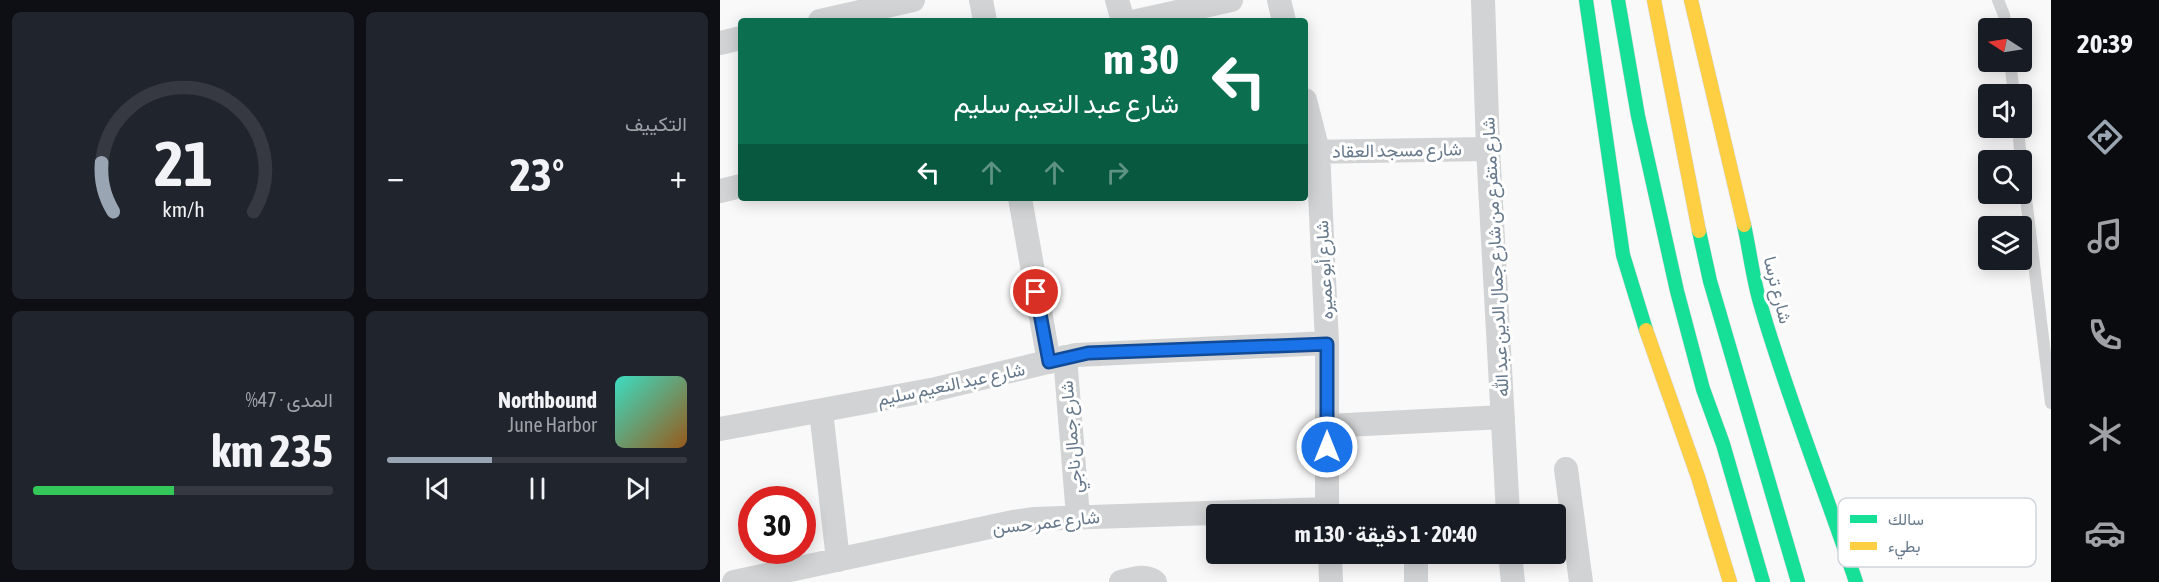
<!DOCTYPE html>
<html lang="ar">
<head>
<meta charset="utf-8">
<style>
  :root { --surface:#171b24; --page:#20242c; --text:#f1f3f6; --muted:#9ea1a6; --line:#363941; --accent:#99a5b2 }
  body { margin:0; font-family:"Asap Condensed",Vazirmatn,sans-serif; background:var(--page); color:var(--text); direction:rtl; height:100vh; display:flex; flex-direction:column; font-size:22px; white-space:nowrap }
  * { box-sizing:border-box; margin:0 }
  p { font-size:20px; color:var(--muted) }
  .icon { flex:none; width:33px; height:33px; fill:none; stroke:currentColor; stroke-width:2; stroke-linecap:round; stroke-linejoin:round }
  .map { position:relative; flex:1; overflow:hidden; direction:ltr }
  .details { display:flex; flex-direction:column; gap:12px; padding:12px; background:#0d0f14; width:720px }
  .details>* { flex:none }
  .top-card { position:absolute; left:18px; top:18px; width:570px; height:183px; border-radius:6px; box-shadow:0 3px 15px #0003; direction:rtl; background:#0b6e4f; color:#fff; overflow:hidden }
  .needle { width:39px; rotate:282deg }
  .tools { position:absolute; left:1258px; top:18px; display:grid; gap:12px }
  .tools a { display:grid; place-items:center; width:54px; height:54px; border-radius:6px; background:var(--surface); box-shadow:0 3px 15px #0003; font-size:30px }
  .speed { position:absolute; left:18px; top:486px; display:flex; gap:12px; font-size:30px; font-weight:700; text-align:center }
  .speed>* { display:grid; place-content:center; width:78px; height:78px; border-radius:50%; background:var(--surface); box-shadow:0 3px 15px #0003; line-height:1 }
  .speed .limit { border:9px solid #d22; background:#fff; color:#111 }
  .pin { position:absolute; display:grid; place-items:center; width:51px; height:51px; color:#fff; margin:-26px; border:3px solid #fff; border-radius:50%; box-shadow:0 2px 6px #0007 }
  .me { position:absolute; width:66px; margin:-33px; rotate:0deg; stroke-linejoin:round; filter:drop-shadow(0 0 4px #0008) }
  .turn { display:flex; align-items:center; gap:21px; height:126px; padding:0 30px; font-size:27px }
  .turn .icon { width:78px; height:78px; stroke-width:2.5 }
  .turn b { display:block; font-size:42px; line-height:51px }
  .lanes { display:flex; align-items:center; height:57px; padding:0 30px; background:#0003; justify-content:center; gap:30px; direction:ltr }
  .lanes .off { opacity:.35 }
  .big { font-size:45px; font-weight:700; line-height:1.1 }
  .details .card { flex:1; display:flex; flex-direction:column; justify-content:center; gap:9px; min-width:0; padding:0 21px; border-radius:9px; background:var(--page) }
  .details .dial { align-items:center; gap:0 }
  .dial svg { height:156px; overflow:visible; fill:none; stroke:var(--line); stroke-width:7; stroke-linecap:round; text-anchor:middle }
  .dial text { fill:var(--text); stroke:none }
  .song { display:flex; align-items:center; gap:18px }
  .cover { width:72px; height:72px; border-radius:9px; background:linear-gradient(135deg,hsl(170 70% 55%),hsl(30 70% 35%)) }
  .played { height:6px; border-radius:3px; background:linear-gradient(90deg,var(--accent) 35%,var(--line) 35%) }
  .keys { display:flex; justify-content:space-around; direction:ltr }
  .heat { display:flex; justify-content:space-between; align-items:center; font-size:33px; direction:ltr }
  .charge { height:9px; border-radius:4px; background:linear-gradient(90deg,#34c759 47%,var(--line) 0) }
  .details .tiles { flex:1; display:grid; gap:12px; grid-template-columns:repeat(2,1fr) }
  .trip { position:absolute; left:486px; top:504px; width:360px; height:60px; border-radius:6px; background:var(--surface); box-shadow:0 3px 15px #0003; font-weight:700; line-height:60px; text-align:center; direction:rtl }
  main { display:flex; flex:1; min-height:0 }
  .dock { display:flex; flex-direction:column; width:108px; justify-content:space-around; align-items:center; background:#090b0e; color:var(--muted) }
  .dock .icon { width:42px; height:42px }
  .dock .current { color:var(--accent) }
  .dock b { font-size:27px; color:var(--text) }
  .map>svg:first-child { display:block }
</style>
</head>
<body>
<main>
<nav class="dock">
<b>20:39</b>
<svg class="icon current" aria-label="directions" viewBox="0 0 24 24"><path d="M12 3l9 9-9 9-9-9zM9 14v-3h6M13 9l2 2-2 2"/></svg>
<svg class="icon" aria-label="music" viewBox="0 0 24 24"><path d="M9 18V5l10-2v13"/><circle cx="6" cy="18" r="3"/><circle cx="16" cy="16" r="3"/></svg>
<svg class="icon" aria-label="phone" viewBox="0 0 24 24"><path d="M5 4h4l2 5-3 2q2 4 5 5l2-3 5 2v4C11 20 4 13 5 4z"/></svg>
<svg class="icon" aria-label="climate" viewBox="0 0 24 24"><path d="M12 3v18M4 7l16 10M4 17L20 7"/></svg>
<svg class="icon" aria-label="car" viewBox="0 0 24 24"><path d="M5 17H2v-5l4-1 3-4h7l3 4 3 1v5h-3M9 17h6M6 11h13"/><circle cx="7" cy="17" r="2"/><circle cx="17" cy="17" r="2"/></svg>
</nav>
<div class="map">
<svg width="1331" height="582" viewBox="0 0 1331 582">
  <rect width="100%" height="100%" fill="#f9f9f9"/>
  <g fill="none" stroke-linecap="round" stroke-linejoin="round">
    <defs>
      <path id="fast" d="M866 0 903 255 926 330
        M898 0 918 116 957 291 983 389 1003 444 1043 582
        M1024 225C1030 252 1033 280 1041 306 1068 399 1105 490 1136 582
        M979 231 990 281 1078 582"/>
      <path id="slow" d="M934 0 979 231
        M971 0 1024 225
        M926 330 978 477 1010 582"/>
    </defs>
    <use href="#fast" stroke="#d6d7d8" stroke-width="15"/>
    <use href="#slow" stroke="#d6d7d8" stroke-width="15"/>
    <path stroke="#d2d3d4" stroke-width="12" d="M1278 0 1284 15 1286 28
      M1290 62 1294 94
      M1298 128 1301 160
      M1302 166 1331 403"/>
    <path stroke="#d2d3d4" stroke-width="24" d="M261 0 265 21
      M397 0 403 21
      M559 0 564 21
      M763 0 768 149 788 514
      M100 21 193 0
      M417 21 511 0
      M0 43 21 38
      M585 100 598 151 607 343V514
      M585 152 768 149
      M0 191 21 186
      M300 198 329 362
      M345 357 358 516
      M101 411 118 560
      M607 426 783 417
      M0 429 216 389 356 355 607 343
      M846 469 861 582
      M610 554 611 582
      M696 554V582
      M790 554 793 582
      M14 582 293 522 314 519 607 509
      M401 582C413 579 425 574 435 582"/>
    <use href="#fast" stroke="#16e098" stroke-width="14"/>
    <use href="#slow" stroke="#ffcf43" stroke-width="14"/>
  </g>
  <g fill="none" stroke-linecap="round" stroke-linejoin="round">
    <defs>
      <path id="route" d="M316 292 329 362 368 353 607 344V447"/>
    </defs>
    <use href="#route" stroke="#114b97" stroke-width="15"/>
    <use href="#route" stroke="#1a73e8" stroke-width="10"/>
  </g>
  <g text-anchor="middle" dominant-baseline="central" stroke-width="6" stroke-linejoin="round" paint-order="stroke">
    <g font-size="18" fill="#66788b" stroke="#fff">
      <text transform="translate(677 150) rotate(-1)">شارع مسجد العقاد</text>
      <text transform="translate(775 257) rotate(-93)">شارع متفرع من شارع جمال الدين عبد الله</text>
      <text transform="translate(604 270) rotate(-93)">شارع أبو عميره</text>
      <text transform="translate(1058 290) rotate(76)">شارع ترسا</text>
      <text transform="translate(231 384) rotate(-12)">شارع عبد النعيم سليم</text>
      <text transform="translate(351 437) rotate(-95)">شارع جمال ناجي</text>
      <text transform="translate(326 522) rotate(-6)">شارع عمر حسن</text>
    </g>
  </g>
  <rect x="1118" y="498" width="198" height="69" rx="9" fill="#fff" stroke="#d1d6dc" stroke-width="1.5"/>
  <rect x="1130" y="515" width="27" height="8" fill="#16e098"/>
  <rect x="1130" y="542" width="27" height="8" fill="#ffcf43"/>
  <g font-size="16" fill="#66788b">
    <text x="1168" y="525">سالك</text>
    <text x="1168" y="552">بطيء</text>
  </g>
</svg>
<div class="tools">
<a><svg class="needle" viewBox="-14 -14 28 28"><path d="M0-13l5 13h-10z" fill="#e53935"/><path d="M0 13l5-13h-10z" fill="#9ea1a6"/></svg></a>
<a><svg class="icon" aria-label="sound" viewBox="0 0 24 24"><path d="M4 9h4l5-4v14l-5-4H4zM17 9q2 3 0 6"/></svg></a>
<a><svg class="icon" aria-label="search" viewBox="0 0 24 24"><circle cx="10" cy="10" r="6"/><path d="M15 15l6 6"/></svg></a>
<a><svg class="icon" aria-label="layers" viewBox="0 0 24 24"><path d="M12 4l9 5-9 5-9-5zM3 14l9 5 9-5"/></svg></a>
</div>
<div class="speed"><div class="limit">30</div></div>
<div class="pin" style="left:316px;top:292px;background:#d93025"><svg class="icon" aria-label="arrive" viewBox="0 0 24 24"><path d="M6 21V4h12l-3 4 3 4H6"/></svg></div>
<svg class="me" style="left:607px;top:447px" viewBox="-20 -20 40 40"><circle r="17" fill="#1a73e8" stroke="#fff" stroke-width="3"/><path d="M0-11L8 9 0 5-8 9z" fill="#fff"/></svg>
<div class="trip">20:40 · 1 دقيقة · 130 m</div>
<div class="top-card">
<div class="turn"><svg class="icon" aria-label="left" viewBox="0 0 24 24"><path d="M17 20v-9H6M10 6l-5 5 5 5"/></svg><div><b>30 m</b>شارع عبد النعيم سليم</div></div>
<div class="lanes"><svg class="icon" aria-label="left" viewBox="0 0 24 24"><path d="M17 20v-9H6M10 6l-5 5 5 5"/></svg><svg class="icon off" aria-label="ahead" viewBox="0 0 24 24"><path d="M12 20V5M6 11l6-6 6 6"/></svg><svg class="icon off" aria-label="ahead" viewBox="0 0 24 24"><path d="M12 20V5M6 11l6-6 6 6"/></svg><svg class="icon off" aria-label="right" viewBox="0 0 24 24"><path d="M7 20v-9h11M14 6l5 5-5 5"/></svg></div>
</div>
</div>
<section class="details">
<div class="tiles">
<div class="card"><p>التكييف</p>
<div class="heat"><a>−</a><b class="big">23°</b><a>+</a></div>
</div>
<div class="card dial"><svg viewBox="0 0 100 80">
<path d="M14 69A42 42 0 1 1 86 69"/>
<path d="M14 69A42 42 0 0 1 8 44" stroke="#99a5b2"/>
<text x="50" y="56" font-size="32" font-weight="700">21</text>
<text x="50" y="72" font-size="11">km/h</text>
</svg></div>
<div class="card">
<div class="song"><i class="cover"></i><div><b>Northbound</b><p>June Harbor</p></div></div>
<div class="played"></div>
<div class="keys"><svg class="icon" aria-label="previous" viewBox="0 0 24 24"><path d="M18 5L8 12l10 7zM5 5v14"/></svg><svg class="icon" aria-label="pause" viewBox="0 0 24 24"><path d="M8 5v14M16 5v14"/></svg><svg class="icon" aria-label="next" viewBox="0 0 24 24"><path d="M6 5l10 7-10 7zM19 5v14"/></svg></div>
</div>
<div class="card"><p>المدى · 47%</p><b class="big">235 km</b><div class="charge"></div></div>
</div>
</section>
</main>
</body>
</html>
